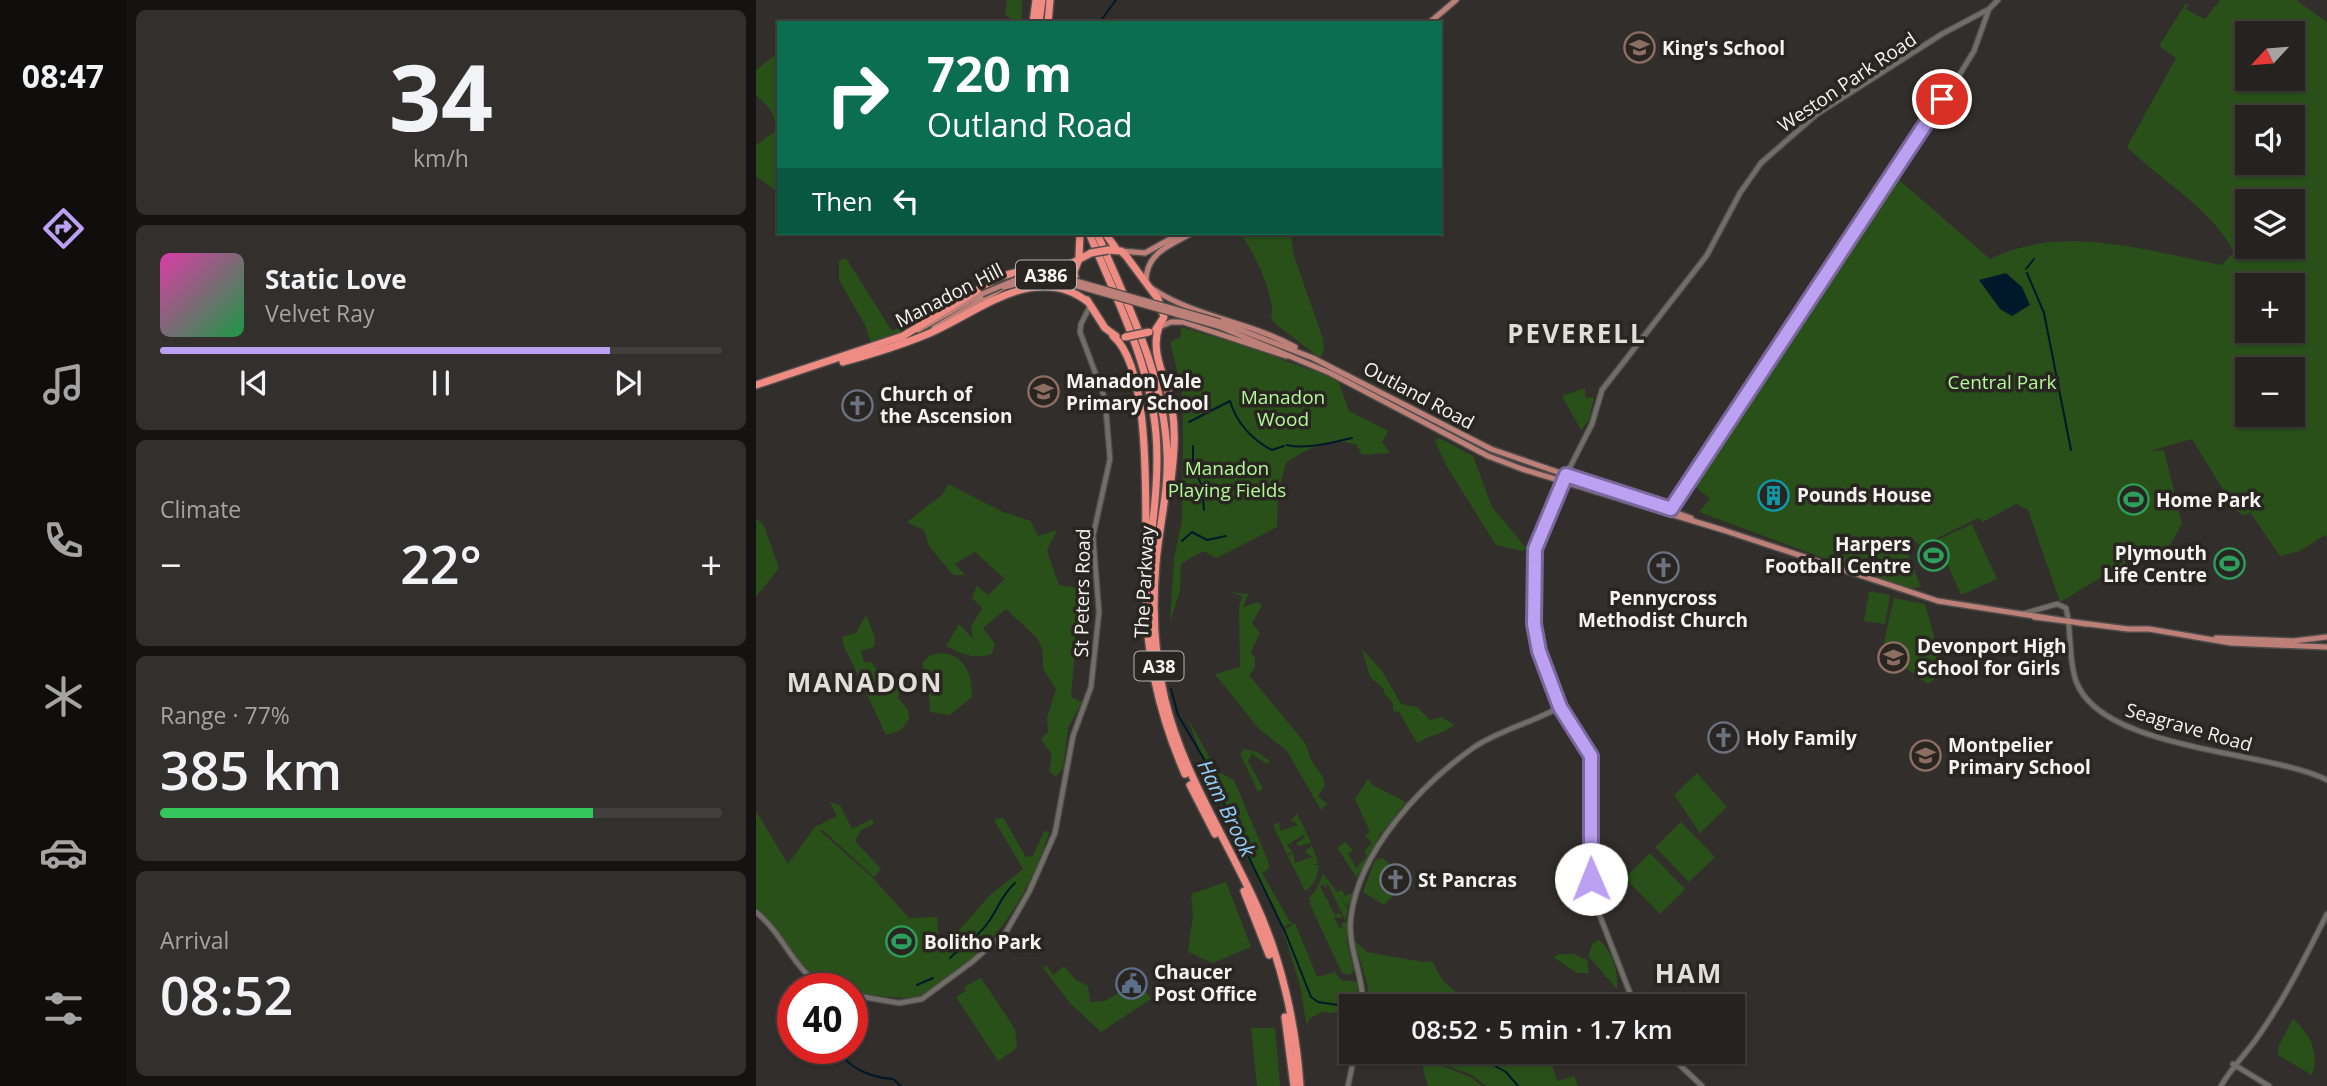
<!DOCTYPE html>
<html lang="en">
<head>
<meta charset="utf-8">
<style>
  :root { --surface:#262220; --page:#322f2d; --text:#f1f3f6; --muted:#a4a4a5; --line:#423f3e; --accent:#bca0f2 }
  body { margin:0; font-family:"Open Sans",sans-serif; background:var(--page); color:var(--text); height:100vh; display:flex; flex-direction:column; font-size:26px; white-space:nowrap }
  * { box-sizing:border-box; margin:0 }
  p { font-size:23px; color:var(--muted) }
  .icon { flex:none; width:38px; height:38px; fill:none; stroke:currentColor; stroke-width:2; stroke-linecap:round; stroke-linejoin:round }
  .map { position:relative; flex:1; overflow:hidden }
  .drawer { display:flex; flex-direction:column; gap:10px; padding:10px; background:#151312; width:630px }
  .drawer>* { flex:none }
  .hud { position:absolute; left:21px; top:21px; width:665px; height:214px; border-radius:0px; box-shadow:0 2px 5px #0004,0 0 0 2px var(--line); background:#0b6e4f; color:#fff; overflow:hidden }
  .needle { width:46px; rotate:244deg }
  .controls { position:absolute; left:1479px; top:21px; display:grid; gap:14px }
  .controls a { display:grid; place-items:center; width:70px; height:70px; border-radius:0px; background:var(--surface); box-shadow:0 2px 5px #0004,0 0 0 2px var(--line); font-size:35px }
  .speed { position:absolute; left:21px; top:973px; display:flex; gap:14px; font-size:35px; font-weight:700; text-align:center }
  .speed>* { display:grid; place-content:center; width:91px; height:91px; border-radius:50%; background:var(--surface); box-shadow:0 2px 5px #0004,0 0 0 2px var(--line); line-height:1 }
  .speed .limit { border:10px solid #d22; background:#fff; color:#111 }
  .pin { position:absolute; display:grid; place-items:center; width:60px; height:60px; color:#fff; margin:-30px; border:4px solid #fff; border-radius:50%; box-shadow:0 2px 7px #0007 }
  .me { position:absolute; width:77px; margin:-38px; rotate:359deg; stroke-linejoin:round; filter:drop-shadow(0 0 5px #0008) }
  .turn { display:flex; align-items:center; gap:24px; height:147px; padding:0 35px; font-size:32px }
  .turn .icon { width:91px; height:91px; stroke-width:2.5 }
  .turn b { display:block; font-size:49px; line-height:60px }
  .then { display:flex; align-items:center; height:66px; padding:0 35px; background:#0003; gap:14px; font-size:26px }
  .big { font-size:52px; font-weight:600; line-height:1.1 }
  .drawer .tile { flex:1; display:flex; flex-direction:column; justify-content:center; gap:10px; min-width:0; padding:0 24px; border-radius:10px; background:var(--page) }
  .drawer .dial { align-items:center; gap:0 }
  .dial b { font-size:91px; line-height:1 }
  .song { display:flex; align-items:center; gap:21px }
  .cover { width:84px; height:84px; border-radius:10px; background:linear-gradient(135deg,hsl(320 70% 55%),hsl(140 70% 35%)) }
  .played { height:7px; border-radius:4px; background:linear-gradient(90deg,var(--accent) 80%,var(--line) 80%) }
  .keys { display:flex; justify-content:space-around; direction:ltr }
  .heat { display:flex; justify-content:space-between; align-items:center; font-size:38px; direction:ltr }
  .charge { height:10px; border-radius:5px; background:linear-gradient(90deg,#34c759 77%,var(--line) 0) }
  .trip { position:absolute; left:583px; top:994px; width:406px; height:70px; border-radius:0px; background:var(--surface); box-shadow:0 2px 5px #0004,0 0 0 2px var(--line); font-weight:600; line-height:70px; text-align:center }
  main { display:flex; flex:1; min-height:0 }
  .tabs { display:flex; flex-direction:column; width:126px; justify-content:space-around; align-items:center; background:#0f0e0d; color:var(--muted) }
  .tabs .icon { width:49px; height:49px }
  .tabs .on { color:var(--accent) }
  .tabs b { font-size:32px; color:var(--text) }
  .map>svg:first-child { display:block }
</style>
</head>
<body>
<main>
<nav class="tabs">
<b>08:47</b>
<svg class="icon on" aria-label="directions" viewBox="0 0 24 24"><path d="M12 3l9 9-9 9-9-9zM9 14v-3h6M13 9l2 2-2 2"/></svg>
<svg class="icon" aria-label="music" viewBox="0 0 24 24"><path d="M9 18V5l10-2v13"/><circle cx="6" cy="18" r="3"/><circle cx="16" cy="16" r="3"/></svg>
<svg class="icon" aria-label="phone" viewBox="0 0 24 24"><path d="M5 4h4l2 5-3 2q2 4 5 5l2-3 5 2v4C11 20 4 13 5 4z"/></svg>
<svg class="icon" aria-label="climate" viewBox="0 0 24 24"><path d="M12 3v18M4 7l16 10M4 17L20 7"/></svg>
<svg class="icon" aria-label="car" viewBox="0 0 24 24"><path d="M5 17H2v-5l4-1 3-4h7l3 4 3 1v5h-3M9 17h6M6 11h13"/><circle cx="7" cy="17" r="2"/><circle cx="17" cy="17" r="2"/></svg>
<svg class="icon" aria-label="filters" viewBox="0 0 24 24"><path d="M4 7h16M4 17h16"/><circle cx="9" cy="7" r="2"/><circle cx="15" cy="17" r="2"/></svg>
</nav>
<section class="drawer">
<div class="tile dial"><b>34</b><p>km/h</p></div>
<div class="tile">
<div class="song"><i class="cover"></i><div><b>Static Love</b><p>Velvet Ray</p></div></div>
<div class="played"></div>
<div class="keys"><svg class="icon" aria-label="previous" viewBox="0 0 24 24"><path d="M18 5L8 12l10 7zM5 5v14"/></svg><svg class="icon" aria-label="pause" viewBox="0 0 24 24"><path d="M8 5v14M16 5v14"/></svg><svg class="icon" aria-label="next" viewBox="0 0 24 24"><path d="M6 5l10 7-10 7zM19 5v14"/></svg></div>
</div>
<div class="tile"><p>Climate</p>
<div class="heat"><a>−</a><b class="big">22°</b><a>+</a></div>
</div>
<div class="tile"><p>Range · 77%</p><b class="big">385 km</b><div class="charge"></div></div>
<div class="tile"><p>Arrival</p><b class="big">08:52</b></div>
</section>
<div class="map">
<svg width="1571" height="1086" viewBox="0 0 1571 1086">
  <rect width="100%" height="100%" fill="#322e2b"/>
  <path fill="#295019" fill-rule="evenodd" d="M251 0H266V23H254V18L249 15Z
    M1464 0H1540L1571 22V537L1569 535 1544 551 1524 556 1494 512 1489 516 1480 511 1436 439 1393 451 1408 450 1426 523 1412 549 1359 569 1304 602 1272 510 1260 504 1227 522 1222 518 1165 546 1153 537 1147 542 1165 587 1151 589 943 512 954 499 936 484 1141 178 1234 259C1308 223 1389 251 1466 265L1478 252C1455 208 1405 181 1371 147L1420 58 1403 46 1430 3 1432 5 1429 9 1449 19ZM1491 33H1536V79H1491ZM1491 117H1536V163H1491ZM1491 201H1536V247H1491ZM1491 285H1536V331H1491ZM1491 369H1536V415H1491Z
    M23 52V193L0 176V145L22 129 14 109 0 95V70Z
    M484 233H535L537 253 567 339 568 350 564 358 518 323 515 318C521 299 497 249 484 233Z
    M90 258 136 331 197 302 138 338 115 343 109 325 83 280V261Z
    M425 327 492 347 582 380 593 411 632 431 626 442 634 453 606 455 601 445C575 436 550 449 530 463L522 494 521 527 461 558 447 551 425 564 424 591 414 622 418 559 426 520 427 446 426 390 414 342 424 337Z
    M829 388 830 398 838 397 833 420 825 430 806 396Z
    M683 438 717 456 736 507 771 549 766 551 740 545 690 465 679 441Z
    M192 484 247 512 275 521 282 536 301 530 291 551 303 585 324 588 315 697 326 702 312 728 307 768 300 777 293 771 296 755 285 739 292 732 291 718 300 689 287 669V651L281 638 250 609 227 628 239 644 236 654C218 660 206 654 190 646L203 624 217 639 215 627 226 608 216 598 221 586 232 595 249 579 219 552 199 564 209 575H197L173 546 168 530 151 522 186 495Z
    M0 518 8 526 23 568 0 597Z
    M1216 524 1241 579 1205 595 1181 540Z
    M1113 591 1134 595 1129 624 1108 621Z
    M473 592 492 594 487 607 502 602 506 606 496 623 504 633 495 652 499 658V668L493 675 549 743 555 760 568 779V787L562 796 571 804 565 810 531 751 502 728 459 674 484 667 483 607 486 596Z
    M1138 598 1169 604 1188 672 1172 684 1126 651Z
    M110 615 119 637 118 647 105 651 108 662H115L123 673 134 674 144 689 142 698 152 710 153 719 145 730 130 735 87 644 86 637 100 633Z
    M606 649 626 671 645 704 661 707 674 720 686 717 698 725C686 735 675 734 662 743L660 741 643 712 637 711V703L628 693V689L614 677Z
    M186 653C210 656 216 675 216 697L194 715 174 712 172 683 166 663 175 655Z
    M430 715 461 771 478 780 512 861 513 869 506 873 534 922 539 921 526 928 466 806Z
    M488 749 501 752 514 761 511 764 496 754 492 761 507 789 502 792 484 754Z
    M941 773 971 807 944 833 918 795Z
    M612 779 617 785 650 802 625 834H620L624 835 604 876 602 872V879L581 848 589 842 597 850 593 853 591 851 600 868 611 856 608 851 616 843 609 835 614 832 599 799Z
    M74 802 84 805 96 829 116 819 118 824 105 830 99 841 125 869 118 877 69 832 62 829 116 877 153 918 181 917 183 943 191 944 234 895 267 869 238 820 247 817 270 857 277 856 288 831 293 832C275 891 244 940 194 977 187 982 180 989 172 993 151 1003 118 994 96 992V989C49 989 30 936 0 908V811L32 864 59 827 81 816Z
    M541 813 555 843 542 846 540 843 549 838 547 835 531 845 537 852 531 855 517 825 523 822 524 831 542 825 535 820Z
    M925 822 959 857 933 882 899 847Z
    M556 845 562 863 556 865H563C562 875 558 886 549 891L532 856 537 853 539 863 556 857 549 852Z
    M894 853 929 889 904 914 869 878Z
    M627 858 639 870 633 881 643 889 628 905 607 892 619 860Z
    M567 874 581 892 585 890 582 882 589 896 598 892 592 906 587 902 592 909 589 920 571 882 570 889 568 884 564 886 579 915 584 913 586 918 578 917 584 929 587 928 585 924 591 921V941L587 943 591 942 598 970 594 975 586 973 553 902 555 900 552 899 560 890Z
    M470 882 495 947 457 963 432 952 437 915 435 894Z
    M539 923 561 977 579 972 585 980 601 982 603 1006H595V1014L566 1012 553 1019 551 1028 544 986 527 930Z
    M598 940 611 952 667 962 676 961 687 981 716 1006H611L612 987Z
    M843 940C856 950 863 973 861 989L832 956 837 943Z
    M804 954H818L831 960 833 973H821L797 957Z
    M290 965 297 975 308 966 320 980 332 986 334 1002 349 1001 379 983 372 967 395 999 345 1032 315 1004 287 968Z
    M225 978 259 1029 261 1048 242 1061 200 997 210 991 208 987Z
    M1537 1019C1554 1034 1564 1052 1556 1075L1522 1055 1523 1045Z
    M495 1028H519L524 1086H501Z
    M655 1052H785L796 1065 801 1081 818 1076 822 1086H730L716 1075Z
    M669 1059 716 1078 726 1086H672L667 1070Z"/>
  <path fill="#00192a" d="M1250 273 1266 287 1274 305 1256 316 1244 309 1223 280Z"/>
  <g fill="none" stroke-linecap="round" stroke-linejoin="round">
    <path stroke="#00192a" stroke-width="2" d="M343 23 360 0
      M1270 269 1278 259
      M1271 273 1288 313 1315 450
      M433 422 474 401C480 422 496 440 516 450L528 446
      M531 445C549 450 579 442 596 438
      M437 446V464L446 487 448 510
      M426 541 436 532 451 540 470 536
      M415 689 422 715 458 776 470 810 527 928
      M528 929 555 997 562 1002 595 1007
      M194 958C206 946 221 938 231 924 242 910 245 895 259 883
      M161 985 177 978
      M637 1000 647 998 665 1006
      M619 1001 623 999
      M31 1012 37 1013
      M83 1048C90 1069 118 1078 137 1079L145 1086
      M714 1052 750 1072 762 1086"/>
    <defs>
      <path id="minor" d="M913 513 1199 82 1218 51 1233 9 1242 0
        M1266 614 1301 604 1310 608C1316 631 1312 658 1320 681 1345 751 1512 750 1571 780
        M0 912C31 937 38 976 75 989
        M96 995 143 1003 166 999 216 962 250 932 273 892 299 833 317 736 335 687 343 612 337 536 354 459 349 399 324 332 325 324 334 306
        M607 1006C608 976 591 948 595 917 603 850 666 784 717 748 741 731 778 722 804 707
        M879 1006 842 911 835 879V756L809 717 780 642 777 609 780 549 810 475 836 424 846 390 951 255 984 193 1005 163 1061 114 1186 34 1233 9
        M910 1052 946 1086
        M1477 1064 1513 1086
        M592 1086 599 1052
        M1465 1086C1475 1068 1489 1055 1501 1038 1528 1000 1550 956 1571 914"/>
      <path id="major" d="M673 23 700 0
        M365 251 389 253 425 233
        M390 281C390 253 414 245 436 233
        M397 289C439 317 494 322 539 347
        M464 322 557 358 735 449 935 518
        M462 326 574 373 732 456 766 469 967 530 1182 601 1330 624
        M403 327 415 322H427L530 356
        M178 328 248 287
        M162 330 226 294
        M1278 617 1372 629
        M1371 629H1393L1475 643 1571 647
        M1460 638 1537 641 1571 637"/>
      <path id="highway" d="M277 23 280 0
        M283 23 286 0
        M292 23 294 0
        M333 233C360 298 394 363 400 434 404 482 395 530 391 578 387 647 402 712 429 774
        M341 233C371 304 408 374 411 453 413 490 403 526 400 563 396 609 398 655 409 700 427 773 468 835 499 902 525 958 540 1024 544 1086
        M349 233 361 250
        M352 250 365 251 370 256 402 299 408 317 400 329
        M323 258 324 233
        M320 284 318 272 323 259
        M331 300 349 328 360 336
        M403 327C393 353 412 382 416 408 420 433 418 456 415 480
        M357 336C395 368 389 499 390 548
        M87 362C116 354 146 345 174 333 224 311 280 261 332 302
        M0 385 147 336 243 277 269 270 309 267 335 253
        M434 785 459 834
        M488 891 513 955
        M529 1017 538 1086"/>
    </defs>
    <use href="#minor" stroke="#4f4c49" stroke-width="7"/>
    <use href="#major" stroke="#4f4c49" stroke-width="8"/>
    <use href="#highway" stroke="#4f4c49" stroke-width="10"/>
    <use href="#minor" stroke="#716d69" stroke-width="4.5"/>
    <use href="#major" stroke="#bc8079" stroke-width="5"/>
    <use href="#highway" stroke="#ee8c83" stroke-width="7"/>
    <defs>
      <path id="major-bridge" d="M248 287 276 280 304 281 462 326
        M226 294 264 278 302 276 464 322"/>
      <path id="highway-bridge" d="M335 253 352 250
        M369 337 393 332"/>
    </defs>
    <use href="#major-bridge" stroke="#4f4c49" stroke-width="8" stroke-linecap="butt"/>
    <use href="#highway-bridge" stroke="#4f4c49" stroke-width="10" stroke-linecap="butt"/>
    <use href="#major-bridge" stroke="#bc8079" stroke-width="5"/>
    <use href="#highway-bridge" stroke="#ee8c83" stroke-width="7"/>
  </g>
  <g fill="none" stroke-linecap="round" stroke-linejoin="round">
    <defs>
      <path id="route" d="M835 879V756L804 707 783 651 778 624 779 549 810 475 915 509 1186 99"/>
    </defs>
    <use href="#route" stroke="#7a689d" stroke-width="18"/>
    <use href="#route" stroke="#bca0f2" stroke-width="12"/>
  </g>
  <defs>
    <symbol id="school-ring" viewBox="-11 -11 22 22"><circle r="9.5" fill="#292521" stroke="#8d6e63" stroke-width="1.5"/><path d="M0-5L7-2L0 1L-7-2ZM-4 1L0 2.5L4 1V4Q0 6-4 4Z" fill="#8d6e63"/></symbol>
    <symbol id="church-ring" viewBox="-11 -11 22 22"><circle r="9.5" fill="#292521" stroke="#6b7280" stroke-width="1.5"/><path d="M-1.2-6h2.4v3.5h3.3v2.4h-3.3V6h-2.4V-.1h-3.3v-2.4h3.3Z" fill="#6b7280"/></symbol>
    <symbol id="building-ring" viewBox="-11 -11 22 22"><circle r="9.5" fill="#292521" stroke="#0f9aa8" stroke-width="1.5"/><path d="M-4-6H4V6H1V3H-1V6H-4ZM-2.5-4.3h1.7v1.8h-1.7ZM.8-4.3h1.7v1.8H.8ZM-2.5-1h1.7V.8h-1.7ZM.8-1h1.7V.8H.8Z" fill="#0f9aa8"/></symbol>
    <symbol id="stadium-ring" viewBox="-11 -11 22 22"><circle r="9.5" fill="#292521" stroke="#2e9e5b" stroke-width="1.5"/><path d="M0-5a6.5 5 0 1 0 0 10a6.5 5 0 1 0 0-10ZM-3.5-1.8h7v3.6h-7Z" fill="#2e9e5b"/></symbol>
    <symbol id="civic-ring" viewBox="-11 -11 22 22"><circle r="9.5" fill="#292521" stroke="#5c6f8a" stroke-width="1.5"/><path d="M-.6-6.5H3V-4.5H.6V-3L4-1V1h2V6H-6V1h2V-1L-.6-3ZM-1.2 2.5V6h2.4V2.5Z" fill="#5c6f8a"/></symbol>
  </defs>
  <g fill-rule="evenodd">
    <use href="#school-ring" x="866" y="30" width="35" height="35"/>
    <use href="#school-ring" x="270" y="374" width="35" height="35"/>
    <use href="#church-ring" x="84" y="388" width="35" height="35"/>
    <use href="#building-ring" x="1000" y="478" width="35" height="35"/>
    <use href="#stadium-ring" x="1360" y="482" width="35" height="35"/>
    <use href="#stadium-ring" x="1160" y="538" width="35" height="35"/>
    <use href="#stadium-ring" x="1456" y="546" width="35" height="35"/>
    <use href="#church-ring" x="890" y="550" width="35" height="35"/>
    <use href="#school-ring" x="1120" y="640" width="35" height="35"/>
    <use href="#church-ring" x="950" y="720" width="35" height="35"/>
    <use href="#school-ring" x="1152" y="738" width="35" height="35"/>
    <use href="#church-ring" x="622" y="862" width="35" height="35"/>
    <use href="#stadium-ring" x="128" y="924" width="35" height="35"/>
    <use href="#civic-ring" x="358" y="966" width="35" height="35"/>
  </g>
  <g text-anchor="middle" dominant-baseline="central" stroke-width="7" stroke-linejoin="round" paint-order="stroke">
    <g fill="#292521" stroke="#b8b5b3" stroke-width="2">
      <rect x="260" y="260.5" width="60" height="29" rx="5"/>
      <rect x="378.5" y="651.5" width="49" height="29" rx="5"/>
    </g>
    <g font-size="18" font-weight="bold" fill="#f6f3f1">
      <text x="290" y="275">A386</text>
      <text x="403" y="666">A38</text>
    </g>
    <g font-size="19" font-weight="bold" fill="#f6f3f1" stroke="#292521" text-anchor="start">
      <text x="906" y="48">King's School</text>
      <text x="310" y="381">Manadon Vale<tspan x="310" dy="22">Primary School</tspan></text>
      <text x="124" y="394">Church of<tspan x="124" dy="22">the Ascension</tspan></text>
      <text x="1041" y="495">Pounds House</text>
      <text x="1400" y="500">Home Park</text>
      <text x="1155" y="544" text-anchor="end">Harpers<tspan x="1155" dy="22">Football Centre</tspan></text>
      <text x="1451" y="553" text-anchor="end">Plymouth<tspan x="1451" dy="22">Life Centre</tspan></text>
      <text x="907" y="598" text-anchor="middle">Pennycross<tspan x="907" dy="22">Methodist Church</tspan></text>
      <text x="1161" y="646">Devonport High<tspan x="1161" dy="22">School for Girls</tspan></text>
      <text x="990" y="738">Holy Family</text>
      <text x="1192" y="745">Montpelier<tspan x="1192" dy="22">Primary School</tspan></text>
      <text x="662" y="880">St Pancras</text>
      <text x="168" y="942">Bolitho Park</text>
      <text x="398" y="972">Chaucer<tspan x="398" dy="22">Post Office</tspan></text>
    </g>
    <g font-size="19" fill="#f6f3f1" stroke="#292521">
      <text transform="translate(1091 82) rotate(-34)">Weston Park Road</text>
      <text transform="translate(193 295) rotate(-27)">Manadon Hill</text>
      <text transform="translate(663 395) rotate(28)">Outland Road</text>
      <text transform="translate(388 582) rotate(-87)">The Parkway</text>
      <text transform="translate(326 593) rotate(-89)">St Peters Road</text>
      <text transform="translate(1433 727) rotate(16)">Seagrave Road</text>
    </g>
    <g font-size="19" fill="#b1f996" stroke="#292521">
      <text x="1246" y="382">Central Park</text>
      <text x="527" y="397">Manadon<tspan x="527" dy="22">Wood</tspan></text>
      <text x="471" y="468">Manadon<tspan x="471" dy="22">Playing Fields</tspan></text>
    </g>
    <g font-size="21" font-style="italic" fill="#91cefb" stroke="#292521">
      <text transform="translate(471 808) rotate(64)">Ham Brook</text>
    </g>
    <g font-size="26" font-weight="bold" letter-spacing="2" fill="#e2ddd9" stroke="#292521">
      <text x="821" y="333">PEVERELL</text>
      <text x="109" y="682">MANADON</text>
      <text x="933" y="973">HAM</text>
    </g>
  </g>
</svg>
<div class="controls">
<a><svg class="needle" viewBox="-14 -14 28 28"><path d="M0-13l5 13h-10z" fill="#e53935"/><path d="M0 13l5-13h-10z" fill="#a4a4a5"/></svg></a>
<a><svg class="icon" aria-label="sound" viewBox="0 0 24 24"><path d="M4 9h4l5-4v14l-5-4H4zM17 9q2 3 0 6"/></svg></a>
<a><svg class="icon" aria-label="layers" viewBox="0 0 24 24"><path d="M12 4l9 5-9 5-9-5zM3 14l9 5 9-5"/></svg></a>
<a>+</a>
<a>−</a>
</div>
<div class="speed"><div class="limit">40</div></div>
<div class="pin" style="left:1186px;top:99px;background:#d93025"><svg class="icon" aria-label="arrive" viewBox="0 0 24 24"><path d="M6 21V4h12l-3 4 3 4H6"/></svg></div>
<svg class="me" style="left:835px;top:879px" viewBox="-20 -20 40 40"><circle r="19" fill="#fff"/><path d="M0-13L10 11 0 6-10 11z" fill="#bca0f2"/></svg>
<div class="trip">08:52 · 5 min · 1.7 km</div>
<div class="hud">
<div class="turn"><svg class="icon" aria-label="right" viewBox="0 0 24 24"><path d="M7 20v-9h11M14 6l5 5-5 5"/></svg><div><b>720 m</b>Outland Road</div></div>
<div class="then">Then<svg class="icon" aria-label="left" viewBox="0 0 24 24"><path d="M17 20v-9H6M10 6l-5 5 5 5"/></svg></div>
</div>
</div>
</main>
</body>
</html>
